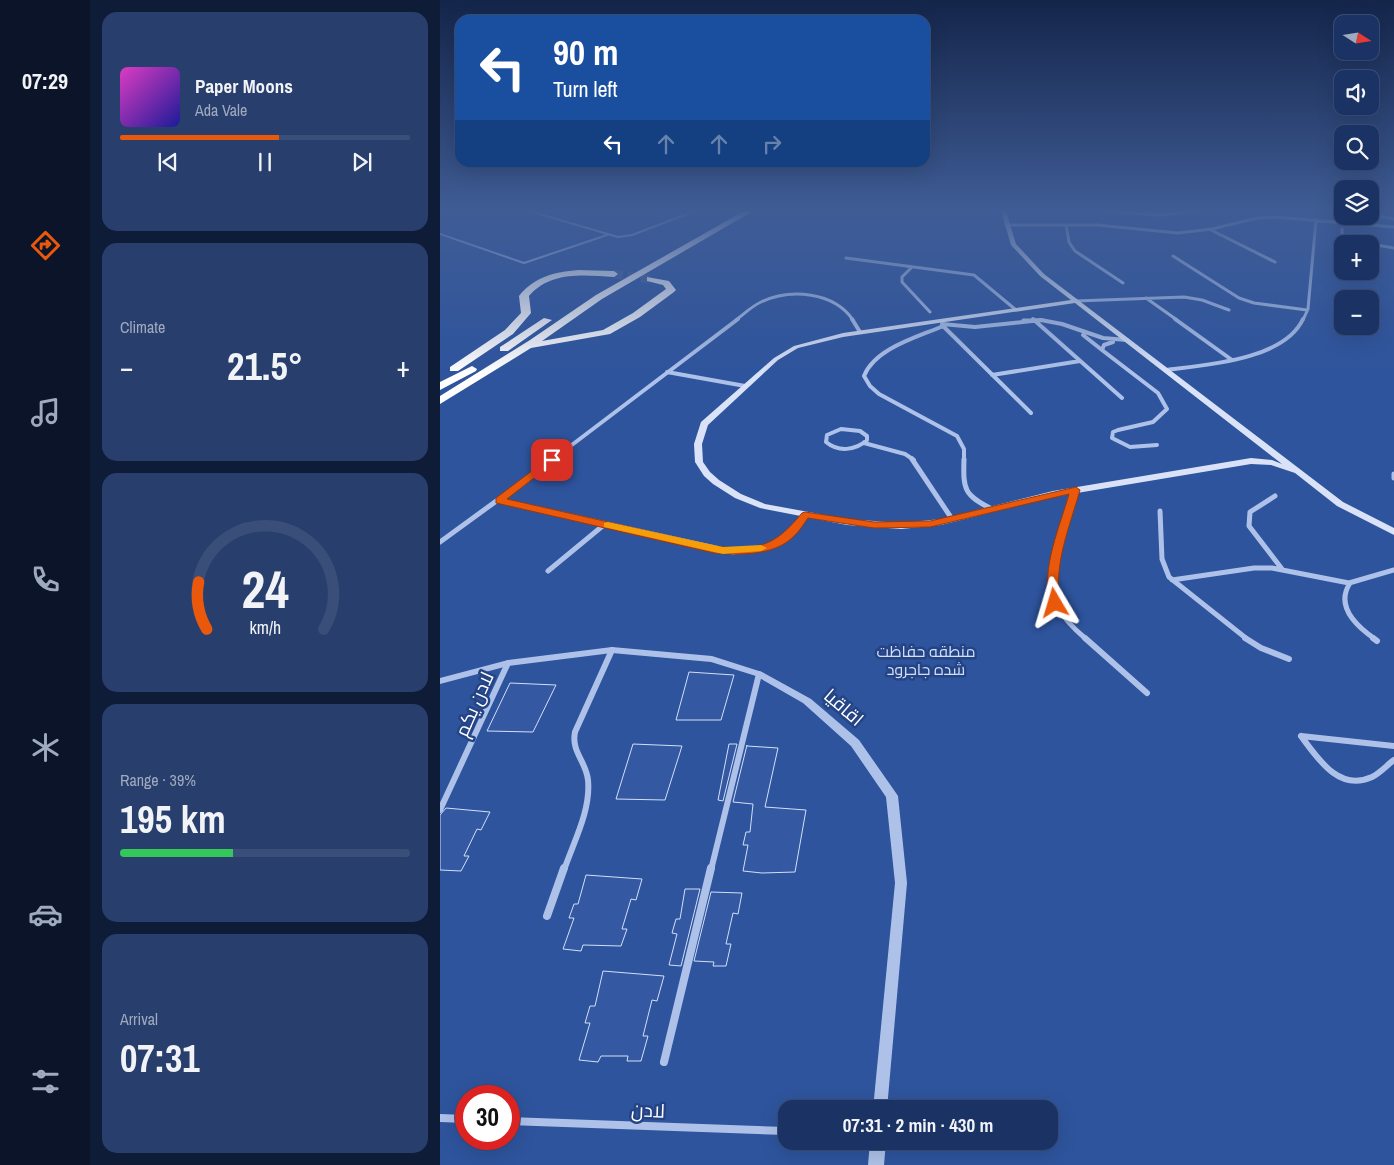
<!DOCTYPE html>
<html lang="en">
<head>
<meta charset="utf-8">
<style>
  :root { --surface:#1b3364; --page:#283f6d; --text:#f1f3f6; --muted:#a0aabf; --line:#394e78; --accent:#ea580c }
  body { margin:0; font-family:"Archivo Narrow",Cairo,sans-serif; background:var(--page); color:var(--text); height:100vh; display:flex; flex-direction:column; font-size:19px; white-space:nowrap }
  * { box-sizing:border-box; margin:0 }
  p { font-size:16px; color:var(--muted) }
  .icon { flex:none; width:28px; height:28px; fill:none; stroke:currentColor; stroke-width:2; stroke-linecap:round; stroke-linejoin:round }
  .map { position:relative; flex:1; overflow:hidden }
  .side { display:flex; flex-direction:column; gap:12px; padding:12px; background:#0f1c37; width:350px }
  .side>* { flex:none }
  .hud { position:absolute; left:15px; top:15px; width:475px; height:152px; border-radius:15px; box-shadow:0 5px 20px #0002,0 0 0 1px var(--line); background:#1a4fa0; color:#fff; overflow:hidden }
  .needle { width:32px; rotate:102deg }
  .buttons { position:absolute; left:894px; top:15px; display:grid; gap:10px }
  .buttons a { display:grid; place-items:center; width:45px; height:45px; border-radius:10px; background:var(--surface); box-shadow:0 5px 20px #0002,0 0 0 1px var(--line); font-size:25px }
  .speed { position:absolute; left:15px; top:1085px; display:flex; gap:10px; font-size:25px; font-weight:700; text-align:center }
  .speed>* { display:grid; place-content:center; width:65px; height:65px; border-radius:50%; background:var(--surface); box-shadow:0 5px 20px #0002,0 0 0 1px var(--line); line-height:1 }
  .speed .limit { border:8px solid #d22; background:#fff; color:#111 }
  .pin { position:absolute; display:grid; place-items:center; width:42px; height:42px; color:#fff; margin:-21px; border-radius:10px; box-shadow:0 2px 8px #0006 }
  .me { position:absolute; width:55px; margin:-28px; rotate:353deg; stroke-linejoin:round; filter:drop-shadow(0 0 4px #0008) }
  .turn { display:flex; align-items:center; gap:18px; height:105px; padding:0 15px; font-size:22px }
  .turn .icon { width:65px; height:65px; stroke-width:2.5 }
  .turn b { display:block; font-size:35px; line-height:42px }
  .lanes { display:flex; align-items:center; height:48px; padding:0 15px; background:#0003; justify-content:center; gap:25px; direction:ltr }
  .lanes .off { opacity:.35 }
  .big { font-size:38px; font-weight:700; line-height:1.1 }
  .side .tile { flex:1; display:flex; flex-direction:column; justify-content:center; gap:8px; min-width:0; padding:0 18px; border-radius:15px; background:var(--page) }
  .side .dial { align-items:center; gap:0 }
  .dial svg { height:130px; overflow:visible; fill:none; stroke:var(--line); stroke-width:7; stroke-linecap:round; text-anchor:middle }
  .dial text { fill:var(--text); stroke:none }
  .song { display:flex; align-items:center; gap:15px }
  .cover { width:60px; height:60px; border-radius:8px; background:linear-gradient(135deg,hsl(310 70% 55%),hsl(240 70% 35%)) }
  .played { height:5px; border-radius:2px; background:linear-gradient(90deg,var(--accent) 55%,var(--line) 55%) }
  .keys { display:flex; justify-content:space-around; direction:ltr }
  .heat { display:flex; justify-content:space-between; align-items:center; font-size:28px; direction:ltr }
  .charge { height:8px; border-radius:4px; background:linear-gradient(90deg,#34c759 39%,var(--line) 0) }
  .trip { position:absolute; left:338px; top:1100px; width:280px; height:50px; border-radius:15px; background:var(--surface); box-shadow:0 5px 20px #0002,0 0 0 1px var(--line); font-weight:700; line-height:50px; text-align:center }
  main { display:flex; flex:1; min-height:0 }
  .dock { display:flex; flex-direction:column; width:90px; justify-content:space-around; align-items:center; background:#0b1428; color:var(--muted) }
  .dock .icon { width:35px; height:35px }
  .dock .active { color:var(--accent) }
  .dock b { font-size:22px; color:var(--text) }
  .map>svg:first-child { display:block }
</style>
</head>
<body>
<main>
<nav class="dock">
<b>07:29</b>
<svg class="icon active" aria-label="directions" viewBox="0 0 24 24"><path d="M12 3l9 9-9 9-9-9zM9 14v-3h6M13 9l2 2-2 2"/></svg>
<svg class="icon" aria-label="music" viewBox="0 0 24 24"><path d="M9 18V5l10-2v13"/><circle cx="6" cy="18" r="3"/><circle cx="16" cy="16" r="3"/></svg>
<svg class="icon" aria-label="phone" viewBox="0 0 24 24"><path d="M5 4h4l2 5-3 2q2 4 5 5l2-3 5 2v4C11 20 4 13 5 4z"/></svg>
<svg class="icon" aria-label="climate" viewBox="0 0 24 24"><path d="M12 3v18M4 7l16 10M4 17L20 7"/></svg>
<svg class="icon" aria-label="car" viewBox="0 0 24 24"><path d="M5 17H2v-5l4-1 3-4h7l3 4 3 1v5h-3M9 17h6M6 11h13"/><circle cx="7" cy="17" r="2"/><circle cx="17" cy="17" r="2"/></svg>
<svg class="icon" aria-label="filters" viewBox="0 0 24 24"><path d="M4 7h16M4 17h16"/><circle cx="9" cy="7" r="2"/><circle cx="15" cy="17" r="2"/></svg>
</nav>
<section class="side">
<div class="tile">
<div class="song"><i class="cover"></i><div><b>Paper Moons</b><p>Ada Vale</p></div></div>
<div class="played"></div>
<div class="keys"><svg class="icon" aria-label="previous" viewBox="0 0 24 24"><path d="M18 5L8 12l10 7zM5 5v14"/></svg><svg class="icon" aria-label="pause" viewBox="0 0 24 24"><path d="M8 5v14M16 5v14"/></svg><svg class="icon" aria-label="next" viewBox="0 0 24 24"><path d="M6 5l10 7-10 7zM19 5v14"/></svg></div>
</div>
<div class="tile"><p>Climate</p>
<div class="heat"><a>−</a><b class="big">21.5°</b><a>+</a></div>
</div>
<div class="tile dial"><svg viewBox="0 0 100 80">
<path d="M14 69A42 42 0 1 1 86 69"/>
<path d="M14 69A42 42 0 0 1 9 40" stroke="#ea580c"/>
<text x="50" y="56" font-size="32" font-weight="700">24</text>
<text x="50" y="72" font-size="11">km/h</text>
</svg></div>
<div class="tile"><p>Range · 39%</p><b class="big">195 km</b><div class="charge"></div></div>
<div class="tile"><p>Arrival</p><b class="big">07:31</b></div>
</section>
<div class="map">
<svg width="954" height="1165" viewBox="0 0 954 1165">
  <rect width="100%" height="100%" fill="#244486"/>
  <path fill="#2e549d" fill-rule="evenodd" d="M0 211H902V216H930V211H954V1165H0ZM902 244H930V271H902ZM902 299H930V326H902ZM26 1096H69V1139H26ZM346 1109H609V1141H346Z"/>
  <path fill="#3459a2" stroke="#d2dff7" d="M249 672 294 675 281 720H236Z
    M70 683 116 685 93 732 47 731Z
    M193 744 242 746 225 800 176 799Z
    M289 744H297L283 801 278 800Z
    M307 745V746L338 748 325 807 366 810 355 872 322 873 303 871 308 845H303L306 832H310L313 804 293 802Z
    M6 808 50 812 41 830 37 829 24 856H29L21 871 0 870V815Z
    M146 875 202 879 196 900 191 899 182 929H187L181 946 143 945 141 951 123 949 134 918H129L134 904H138Z
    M245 889H260L241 966 229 965 237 934 232 933 236 919H240Z
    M271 892 302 893 298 914 293 913 286 944H291L286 966H273L274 962 254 961Z
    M163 971 224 976 217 1001 212 1000 203 1036H208L201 1061H187L188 1056H161L158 1062 139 1060 150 1023H145L150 1006H155Z"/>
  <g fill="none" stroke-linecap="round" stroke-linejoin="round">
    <path stroke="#456098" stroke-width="9" stroke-dasharray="9 4.5" stroke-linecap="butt" d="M174 274 210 279"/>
    <path stroke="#aec2e9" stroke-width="2" d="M89 211 178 237 192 235 255 211
      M0 234 84 263 167 235"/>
    <path stroke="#aec2e9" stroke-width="3" d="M664 211 720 215 759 211
      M930 214 954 219
      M566 225H657L738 233 772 229 817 218 835 217 954 227
      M626 225 629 242 635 251 683 283
      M769 229 835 262
      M902 229V234L914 241 954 248
      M733 256 799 298 814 303 867 310
      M406 258 534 275 576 310
      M472 267 462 277V282L490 312
      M706 298 737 320
      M636 301 744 297 762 300 789 310
      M296 320C304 314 312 306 321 302 351 288 394 292 413 320
      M583 320H603
      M863 320 868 309 876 220"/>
    <path stroke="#aec2e9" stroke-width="4" d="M412 319 420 332
      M593 319 682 398
      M735 319 792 360
      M502 324 535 327 601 320 622 324 663 338 687 340
      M502 325 591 413
      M503 326C478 337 435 348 424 376L430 386 439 394 517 436 524 449V460
      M643 335 662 350 664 345 673 342
      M662 350 718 393 727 409 713 422 678 430 673 432 672 438 690 447 717 445
      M726 370C766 365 844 360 863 319
      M227 372 305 386
      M552 375 640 361
      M401 429 420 431 427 436V440C415 451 398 452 386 442L387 435Z
      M424 443 465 454 474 460
      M112 460 298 319"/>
    <path stroke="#aec2e9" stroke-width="5" d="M472 459 512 519
      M524 459C523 490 524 495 552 509
      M954 474V478
      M636 490C627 518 602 576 616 604 623 618 634 629 646 639
      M835 496 810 512 809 526 842 569
      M59 500 293 552C328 550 343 542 365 515
      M720 511 722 559 729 577 807 639
      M0 542 114 459
      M108 571 165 524
      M732 580 814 568H832L909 583 954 570
      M910 583C895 606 916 626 935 639"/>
    <path stroke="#aec2e9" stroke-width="6" d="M645 638 707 693
      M805 638 821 648 849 659
      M933 638 937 641
      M861 736C878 759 899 792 932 777 940 773 947 765 954 760
      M861 736 954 746
      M0 810 68 663
      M124 870C134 841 151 810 148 780 146 761 131 752 135 732L172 650
      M271 870 319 674"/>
    <path stroke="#aec2e9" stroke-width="8" d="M107 916 124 868
      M224 1062 271 868
      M0 1118 26 1119
      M69 1121 346 1131"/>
    <path fill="#aec2e9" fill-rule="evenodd" d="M172 647 272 656 322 672 371 699 419 740 456 793 458 796 467 883 447 1109H433L455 883 446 797 411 746 363 703 316 676 271 662 172 653 68 666 0 684V678L68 660Z
      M430 1141H446L444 1165H428Z"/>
    <path fill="#d9e2f7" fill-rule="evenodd" d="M561 211H566L576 244 604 274 903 502 954 528V535L897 506 855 473 831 465 811 464 613 497 501 525 461 529 407 525 320 508 295 498 273 484 264 476 255 462 254 444 261 422 334 358 354 346 403 333 631 300 600 276 571 245ZM635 303 842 464 832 460 811 458 613 491 501 519 461 523 407 519 325 504 301 494 279 480 270 472 263 462 262 444 268 425 338 360 358 348 403 337Z"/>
    <path fill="#fff" fill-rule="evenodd" d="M304 211H313L162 299 102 341 163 330 193 313 226 289 223 285 207 281V277L229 281 236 290 234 292 200 317 170 334 91 348 0 404V396L90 340 156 295Z
      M138 270 174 271 178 274 174 277C144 275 110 271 89 296L91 313 73 334 18 371H10V367L65 330 81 313 79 296C94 277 114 272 138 270Z
      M104 318 112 320 68 351H60V347Z
      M32 366 37 369 36 371 0 390V382Z"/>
  </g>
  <linearGradient id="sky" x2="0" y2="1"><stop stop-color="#14254a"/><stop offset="0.56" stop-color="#3f5c95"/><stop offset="1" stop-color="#3f5c95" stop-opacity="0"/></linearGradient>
  <rect width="954" height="374" fill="url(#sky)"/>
  <path fill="#ea580c" stroke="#983908" d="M109 458 117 460 67 499 274 546C318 551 334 547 362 513L365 512 434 522 490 521 636 487 640 490C630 526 613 565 620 603L615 606 609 603C602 566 619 529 629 494L490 527 434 528 368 518C363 525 359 532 353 537 334 556 299 555 274 553L56 503V498Z"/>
  <path fill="#f59e0b" d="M168 522 283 547 321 545 327 548 321 551 283 554 164 527V523Z"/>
  <g text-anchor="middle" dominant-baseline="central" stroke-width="5" stroke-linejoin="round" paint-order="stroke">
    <g font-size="16" fill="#d2dff7" stroke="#244486">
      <text x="486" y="651">منطقه حفاظت<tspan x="486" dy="18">شده جاجرود</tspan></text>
    </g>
    <g font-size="19" fill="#fff" stroke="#244486">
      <text transform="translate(34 704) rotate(-66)">لادن یکم</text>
      <text transform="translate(404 707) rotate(41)">اقاقیا</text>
      <text transform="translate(208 1110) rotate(2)">لادن</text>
    </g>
  </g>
</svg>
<div class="buttons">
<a><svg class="needle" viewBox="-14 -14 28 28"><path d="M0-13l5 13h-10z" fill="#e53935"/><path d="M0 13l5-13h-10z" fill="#a0aabf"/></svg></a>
<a><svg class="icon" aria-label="sound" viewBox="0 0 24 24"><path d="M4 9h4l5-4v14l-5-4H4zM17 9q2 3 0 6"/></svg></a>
<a><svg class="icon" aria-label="search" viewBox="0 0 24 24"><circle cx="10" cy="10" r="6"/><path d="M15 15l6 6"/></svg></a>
<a><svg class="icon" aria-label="layers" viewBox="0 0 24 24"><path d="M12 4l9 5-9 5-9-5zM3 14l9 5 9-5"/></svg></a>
<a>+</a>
<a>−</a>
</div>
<div class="speed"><div class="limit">30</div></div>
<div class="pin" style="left:112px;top:460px;background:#d93025"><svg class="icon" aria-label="arrive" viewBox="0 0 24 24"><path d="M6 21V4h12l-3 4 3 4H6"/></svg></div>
<svg class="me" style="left:615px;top:603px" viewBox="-20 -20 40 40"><path d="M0-17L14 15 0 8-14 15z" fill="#ea580c" stroke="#fff" stroke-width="4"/></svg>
<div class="trip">07:31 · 2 min · 430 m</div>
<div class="hud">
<div class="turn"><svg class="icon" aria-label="left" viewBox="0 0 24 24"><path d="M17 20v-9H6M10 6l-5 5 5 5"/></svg><div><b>90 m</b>Turn left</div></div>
<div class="lanes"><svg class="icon" aria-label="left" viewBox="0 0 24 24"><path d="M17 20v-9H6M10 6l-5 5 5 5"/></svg><svg class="icon off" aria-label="ahead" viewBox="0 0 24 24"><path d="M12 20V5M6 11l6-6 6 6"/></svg><svg class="icon off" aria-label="ahead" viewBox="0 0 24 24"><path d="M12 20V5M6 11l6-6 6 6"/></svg><svg class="icon off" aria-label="right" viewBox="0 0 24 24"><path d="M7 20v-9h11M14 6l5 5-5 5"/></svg></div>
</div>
</div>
</main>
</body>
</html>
